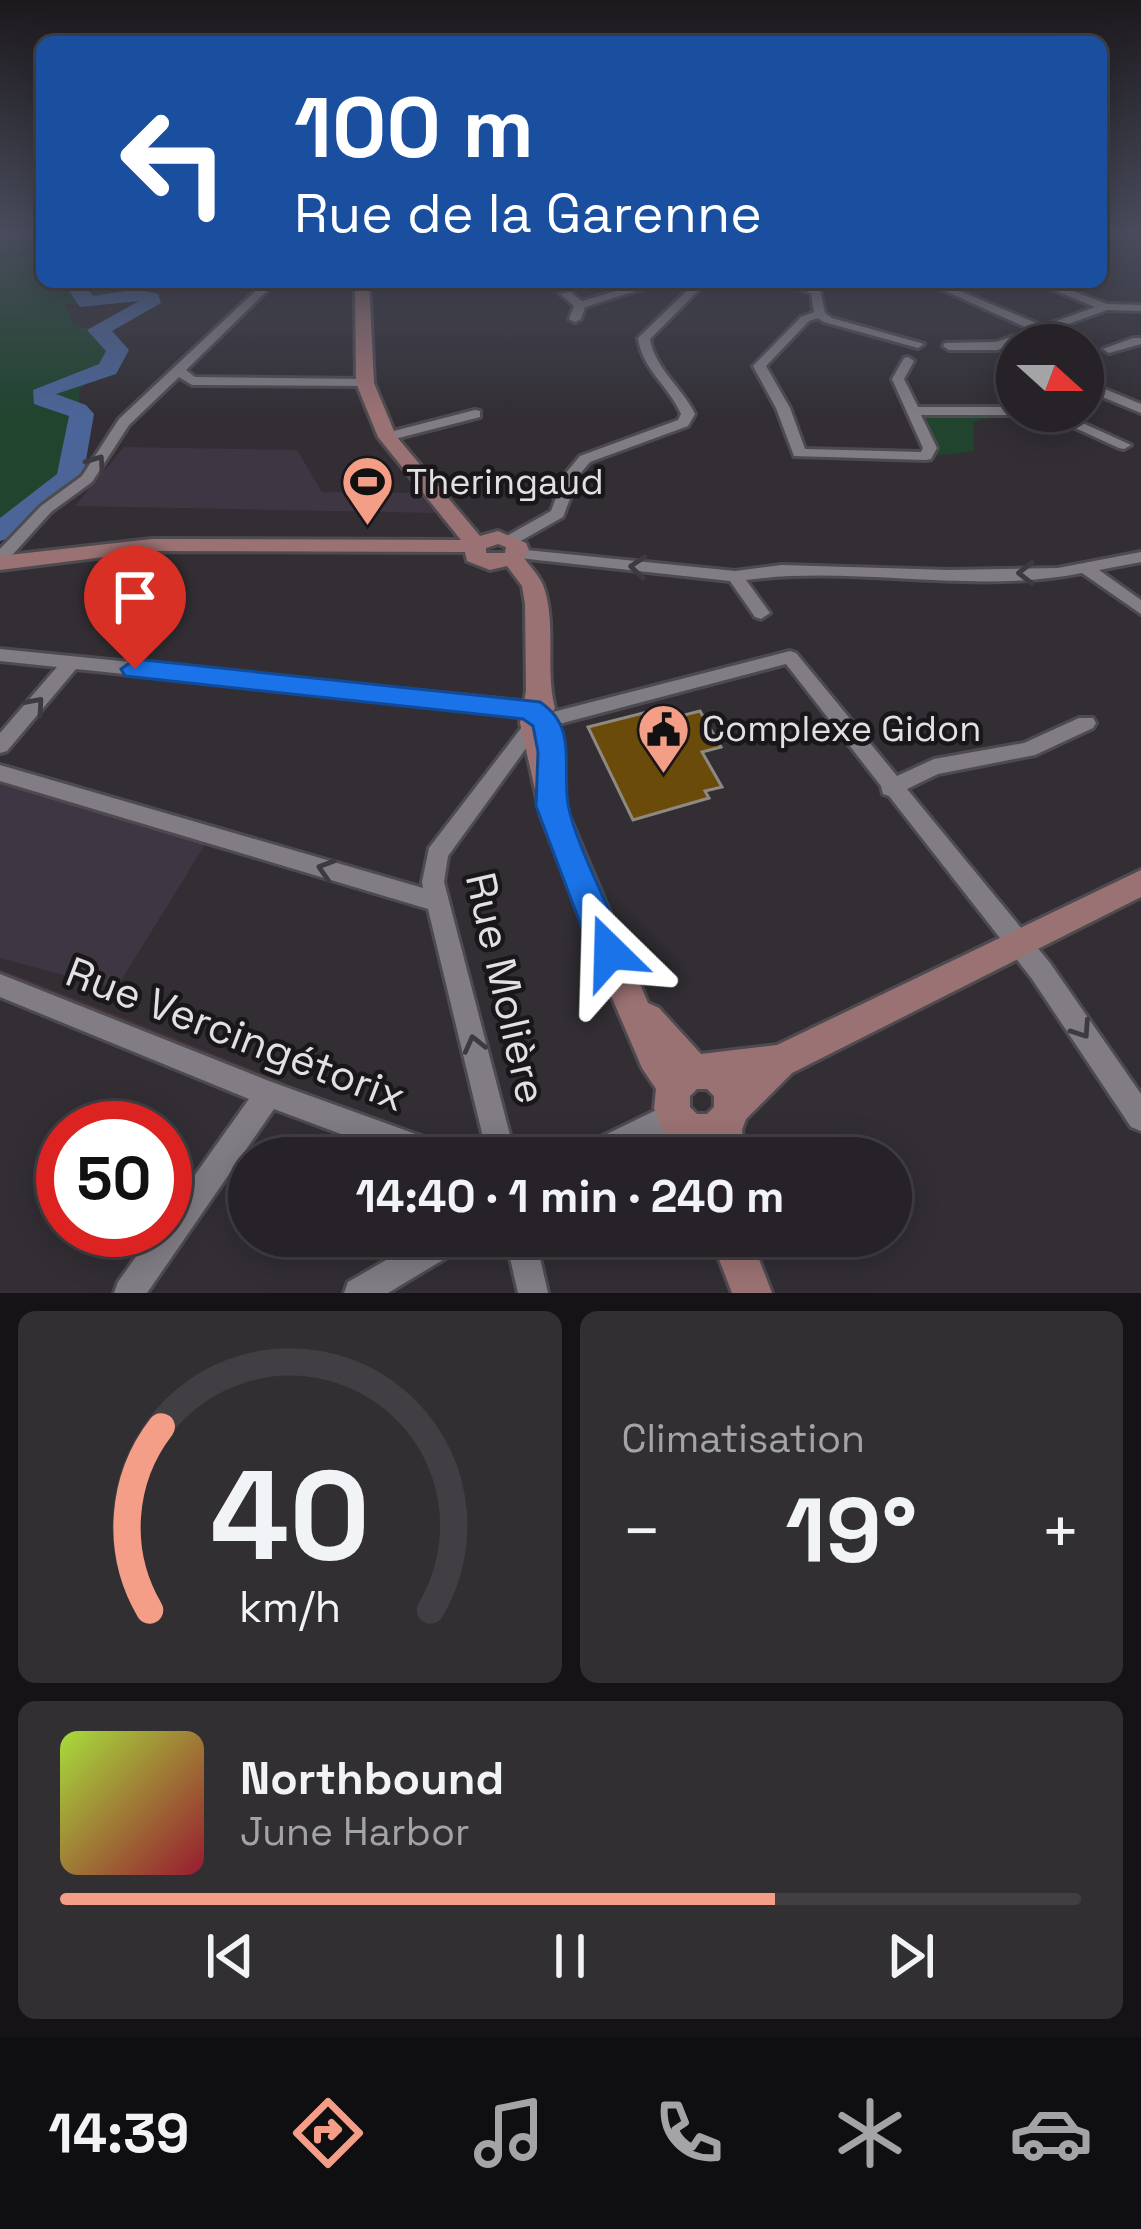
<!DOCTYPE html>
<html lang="fr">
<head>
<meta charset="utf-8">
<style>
  :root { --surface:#262227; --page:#322f33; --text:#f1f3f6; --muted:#a4a4a7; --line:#423f44; --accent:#f49e88 }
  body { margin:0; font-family:"Space Grotesk",sans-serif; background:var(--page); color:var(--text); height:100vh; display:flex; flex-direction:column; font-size:45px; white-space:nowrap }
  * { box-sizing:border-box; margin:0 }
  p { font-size:39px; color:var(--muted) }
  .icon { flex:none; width:66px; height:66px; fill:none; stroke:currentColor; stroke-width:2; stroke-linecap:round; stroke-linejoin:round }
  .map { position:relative; height:1293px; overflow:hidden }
  .panel { display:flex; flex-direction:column; gap:18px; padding:18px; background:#151315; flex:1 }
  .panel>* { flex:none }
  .hud { position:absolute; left:36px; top:36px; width:1071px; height:252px; border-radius:18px; box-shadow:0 6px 30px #0003,0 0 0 3px var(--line); background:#1a4fa0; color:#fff; overflow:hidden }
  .needle { width:78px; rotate:111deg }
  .buttons { position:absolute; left:996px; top:324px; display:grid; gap:24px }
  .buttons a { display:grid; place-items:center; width:108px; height:108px; border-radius:50%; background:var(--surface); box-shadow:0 6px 30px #0003,0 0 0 3px var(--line); font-size:60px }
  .speed { position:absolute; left:36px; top:1101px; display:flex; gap:24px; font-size:60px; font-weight:700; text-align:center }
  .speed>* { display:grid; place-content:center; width:156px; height:156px; border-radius:50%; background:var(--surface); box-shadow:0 6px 30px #0003,0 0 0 3px var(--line); line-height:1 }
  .speed .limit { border:18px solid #d22; background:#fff; color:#111 }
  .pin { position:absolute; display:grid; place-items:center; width:102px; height:102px; color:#fff; margin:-123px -51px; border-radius:50% 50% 50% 0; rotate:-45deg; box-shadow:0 0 12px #0007 }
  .pin .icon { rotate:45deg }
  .me { position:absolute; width:132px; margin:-66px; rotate:338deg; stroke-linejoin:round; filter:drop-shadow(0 0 9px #0008) }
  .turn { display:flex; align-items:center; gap:42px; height:252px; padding:0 60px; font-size:54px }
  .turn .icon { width:156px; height:156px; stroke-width:2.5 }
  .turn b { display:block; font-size:84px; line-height:102px }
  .big { font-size:90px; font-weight:600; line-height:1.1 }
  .panel .card { flex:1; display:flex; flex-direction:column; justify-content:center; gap:18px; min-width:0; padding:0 42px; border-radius:18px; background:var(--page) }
  .panel .dial { align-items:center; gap:0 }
  .dial svg { height:312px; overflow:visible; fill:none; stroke:var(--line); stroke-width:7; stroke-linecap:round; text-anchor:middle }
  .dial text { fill:var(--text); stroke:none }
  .song { display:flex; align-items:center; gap:36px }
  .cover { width:144px; height:144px; border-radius:18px; background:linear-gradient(135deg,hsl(80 70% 55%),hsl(350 70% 35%)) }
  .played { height:12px; border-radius:6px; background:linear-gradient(90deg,var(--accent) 70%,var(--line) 70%) }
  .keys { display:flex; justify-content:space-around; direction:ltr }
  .heat { display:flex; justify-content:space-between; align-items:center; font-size:66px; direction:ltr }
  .panel .tiles { flex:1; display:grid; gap:18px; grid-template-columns:1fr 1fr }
  .card:last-child { grid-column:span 2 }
  .trip { position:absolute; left:228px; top:1137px; width:684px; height:120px; border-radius:60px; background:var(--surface); box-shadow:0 6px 30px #0003,0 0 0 3px var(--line); font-weight:600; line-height:120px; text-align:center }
  .tabs { display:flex; height:192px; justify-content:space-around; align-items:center; background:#0f0e10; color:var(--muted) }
  .tabs .icon { width:84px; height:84px }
  .tabs .current { color:var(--accent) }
  .tabs b { font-size:54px; color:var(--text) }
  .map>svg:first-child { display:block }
</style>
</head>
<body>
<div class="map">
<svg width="1141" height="1293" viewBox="0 0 1141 1293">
  <rect width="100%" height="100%" fill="#322e34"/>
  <path fill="#443138" d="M0 969 170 1036 285 1083 271 1110 0 1000Z"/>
  <path fill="#3e3642" d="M124 447 297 450 322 492 418 493 435 513 75 506Z
    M0 784 206 843 116 989 0 958Z"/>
  <path fill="#20442e" d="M0 235H42V282H160L87 303 65 304 74 326 98 330 117 358 80 389 69 477 0 527Z
    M925 415H1006L973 422 974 451 935 456 937 448Z"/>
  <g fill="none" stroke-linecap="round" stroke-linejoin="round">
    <path fill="#4b6598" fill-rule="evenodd" d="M70 282H90L87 288 93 296 139 289 158 294 161 303 112 331 129 350 116 374 56 394 86 405 94 414 83 477 10 538 0 541V518L57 474 69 416 34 404 33 390 99 364 106 351 87 330 139 301 80 307 67 288Z"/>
  </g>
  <path fill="#6b4b09" stroke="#8e8981" stroke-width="3" d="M659 709 665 720 700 711 721 747 702 752 722 787 705 791 709 798 633 820 588 727Z"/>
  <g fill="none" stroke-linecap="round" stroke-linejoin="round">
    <defs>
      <path id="street" d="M265 282H276L186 370 195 377 365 379 370 380V386L192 385 179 377 129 425 92 482 51 512 6 562 0 564V549L41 506 82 476 119 419Z
        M647 282H664L585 307 581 319 575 322 569 319 574 306 560 294 570 292 582 301Z
        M696 282H707L650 339C655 369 682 387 695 414L688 426 590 462 579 475 563 517 517 543H505L503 540 505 537 551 511 565 474 580 456 678 420 681 414C669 386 642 369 638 338Z
        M783 282H799L820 289 825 313 832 318 924 344 918 348 824 322 818 318 809 321 766 366 790 408 805 449 921 452 923 448 892 379 904 358 908 357 914 361 904 379 918 407H1017V411H1037L1030 415H921L937 448 931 459 926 460 794 456 776 408 753 366 801 317 814 312 811 293Z
        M925 282H939L1043 326 1095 307 1034 282H1049L1107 304 1141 305V311L1107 310 997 350H949L943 346 945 343 996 342 1032 330Z
        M1133 338H1141V344L1109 353 1103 349Z
        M1083 380 1141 404V413L1083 389Z
        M475 410 480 411V417L387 441 380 437 382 434Z
        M1038 411H1056L1131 445 1124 449 1119 448Z
        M516 549 735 571 782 565 949 570 1058 568 1141 552V562L1099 570 1141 600V614L1082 573C973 595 856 565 746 580L770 613 761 619 755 617 730 581 510 557 508 554 510 551Z
        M0 649 530 702 549 713 790 651 796 653 897 776 934 759 1024 743 1079 718H1093L1096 723 1093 728 1035 755 938 774 907 789 1050 963 1141 1094V1131L1131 1127 1032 979 889 796 883 794 881 786 786 664 540 729 448 856 444 882 516 1158H488L428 909 0 781V765L423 888 422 882 429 848 529 718 525 715 76 669 7 751 0 753V733L57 667 0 661Z
        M0 974 269 1081 443 1144 453 1148 457 1158H405L274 1109 147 1293H114L118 1282 155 1230H165V1217L249 1099 0 997Z
        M675 1101 685 1105 689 1115 685 1125 618 1158H574L578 1148Z
        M428 1236H471L466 1246 388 1293H344L348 1282Z
        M505 1236H535L548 1293H518Z"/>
      <path id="secondary" d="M355 282H369L374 383 396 436 480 536 498 531 526 543 529 550 524 558C531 568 542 578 545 591 556 628 545 670 555 708L546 723 569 816 648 1003 659 1008 701 1054 777 1045 1141 870V897L792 1073 746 1119 742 1130 744 1158H706V1151L675 1142 662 1129 654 1108 656 1089 642 1068 604 979 541 816 520 723 526 691 525 604 522 586 507 566 490 570 467 561 465 552 152 551 0 570V556L152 539 461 540 378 437 356 383ZM498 544 506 547 505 553H486V548ZM697 1089H707L714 1096V1107L707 1114H697L690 1107V1096Z
        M710 1236H750L772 1293H732Z"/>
    </defs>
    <use href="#street" stroke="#4e4b50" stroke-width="6"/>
    <use href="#secondary" stroke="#4e4b50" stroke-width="6"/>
    <use href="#street" fill="#827d85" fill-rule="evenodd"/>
    <use href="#secondary" fill="#9b7273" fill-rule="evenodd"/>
  </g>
  <defs><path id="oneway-chevron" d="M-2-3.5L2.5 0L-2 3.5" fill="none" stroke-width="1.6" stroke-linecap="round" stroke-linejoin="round" transform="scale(3)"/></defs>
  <g stroke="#3e3b3f">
    <use href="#oneway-chevron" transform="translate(97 463) rotate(-55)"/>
    <use href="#oneway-chevron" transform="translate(638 567) rotate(-175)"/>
    <use href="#oneway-chevron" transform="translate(1026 573) rotate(180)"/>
    <use href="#oneway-chevron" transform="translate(36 705) rotate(-49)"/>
    <use href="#oneway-chevron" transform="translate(326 869) rotate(-163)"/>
    <use href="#oneway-chevron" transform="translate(1082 1030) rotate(56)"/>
    <use href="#oneway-chevron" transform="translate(474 1044) rotate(-104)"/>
  </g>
  <linearGradient id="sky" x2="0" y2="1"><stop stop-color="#1c191d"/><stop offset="0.56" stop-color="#494c5c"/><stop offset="1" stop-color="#494c5c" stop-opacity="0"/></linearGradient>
  <rect width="1141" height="416" fill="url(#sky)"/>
  <path fill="#1a73e8" stroke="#114b97" stroke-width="3" d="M135 659 540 702C578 727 562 765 568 804 574 840 612 914 628 952L622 964 610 968 597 964 591 952 536 806 538 752 533 726 523 719 125 676 121 669Z"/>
  <defs>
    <symbol id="stadium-pin" viewBox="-11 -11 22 30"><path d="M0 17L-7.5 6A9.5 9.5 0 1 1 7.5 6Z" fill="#f49e88" stroke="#19171a"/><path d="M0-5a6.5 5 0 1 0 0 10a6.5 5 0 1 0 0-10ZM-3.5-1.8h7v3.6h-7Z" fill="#111"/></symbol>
    <symbol id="civic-pin" viewBox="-11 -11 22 30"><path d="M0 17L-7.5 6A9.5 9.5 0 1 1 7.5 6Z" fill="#f49e88" stroke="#19171a"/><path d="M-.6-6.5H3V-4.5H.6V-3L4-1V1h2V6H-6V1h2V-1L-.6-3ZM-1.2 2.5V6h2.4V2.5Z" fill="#111"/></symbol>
  </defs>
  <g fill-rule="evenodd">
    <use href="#stadium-pin" x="338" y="452" width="59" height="81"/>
    <use href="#civic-pin" x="634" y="700" width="59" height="81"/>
  </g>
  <g text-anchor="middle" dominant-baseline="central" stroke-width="9" stroke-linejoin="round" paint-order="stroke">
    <g font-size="36" fill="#e3e0e4" stroke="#19171a" text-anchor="start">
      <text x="406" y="482">Theringaud</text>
      <text x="702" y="729">Complexe Gidon</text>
    </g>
    <g font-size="42" fill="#e3e0e4" stroke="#19171a">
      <text transform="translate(506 988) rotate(77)">Rue Molière</text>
      <text transform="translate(236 1034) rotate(21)">Rue Vercingétorix</text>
    </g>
  </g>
</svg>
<div class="buttons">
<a><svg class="needle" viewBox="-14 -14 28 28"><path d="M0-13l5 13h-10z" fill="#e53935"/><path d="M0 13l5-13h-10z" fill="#a4a4a7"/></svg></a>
</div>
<div class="speed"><div class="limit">50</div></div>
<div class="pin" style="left:135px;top:669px;background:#d93025"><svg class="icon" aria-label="arrive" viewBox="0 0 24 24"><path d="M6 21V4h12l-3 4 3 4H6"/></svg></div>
<svg class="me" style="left:610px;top:952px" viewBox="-20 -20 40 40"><path d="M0-17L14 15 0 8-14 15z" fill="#1a73e8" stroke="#fff" stroke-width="4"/></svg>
<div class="trip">14:40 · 1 min · 240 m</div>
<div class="hud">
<div class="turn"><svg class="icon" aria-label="left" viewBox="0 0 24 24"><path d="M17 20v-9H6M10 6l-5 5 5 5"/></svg><div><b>100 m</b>Rue de la Garenne</div></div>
</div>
</div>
<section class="panel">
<div class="tiles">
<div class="card dial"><svg viewBox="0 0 100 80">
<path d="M14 69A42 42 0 1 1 86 69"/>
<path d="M14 69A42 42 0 0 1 17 22" stroke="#f49e88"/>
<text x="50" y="56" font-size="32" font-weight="700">40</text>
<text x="50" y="72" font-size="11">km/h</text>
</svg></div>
<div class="card"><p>Climatisation</p>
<div class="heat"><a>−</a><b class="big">19°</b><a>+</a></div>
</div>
<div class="card">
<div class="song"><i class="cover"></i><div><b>Northbound</b><p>June Harbor</p></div></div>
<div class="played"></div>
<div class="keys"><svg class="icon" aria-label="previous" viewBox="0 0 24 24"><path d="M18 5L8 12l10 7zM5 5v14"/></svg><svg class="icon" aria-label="pause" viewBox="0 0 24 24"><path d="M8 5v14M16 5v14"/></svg><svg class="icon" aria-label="next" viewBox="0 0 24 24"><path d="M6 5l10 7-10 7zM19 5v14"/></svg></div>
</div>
</div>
</section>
<nav class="tabs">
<b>14:39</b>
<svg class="icon current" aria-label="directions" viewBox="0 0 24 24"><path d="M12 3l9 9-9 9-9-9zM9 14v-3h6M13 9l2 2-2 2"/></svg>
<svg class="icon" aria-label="music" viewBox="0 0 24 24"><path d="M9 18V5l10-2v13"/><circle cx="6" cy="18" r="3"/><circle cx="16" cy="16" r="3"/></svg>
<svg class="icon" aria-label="phone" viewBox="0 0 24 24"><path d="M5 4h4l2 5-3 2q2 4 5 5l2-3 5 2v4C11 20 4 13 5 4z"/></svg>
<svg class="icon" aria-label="climate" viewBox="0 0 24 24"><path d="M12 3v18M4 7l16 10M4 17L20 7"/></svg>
<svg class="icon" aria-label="car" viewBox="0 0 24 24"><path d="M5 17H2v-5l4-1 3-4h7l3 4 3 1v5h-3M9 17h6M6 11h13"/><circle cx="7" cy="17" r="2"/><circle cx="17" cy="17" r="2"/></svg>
</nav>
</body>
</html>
